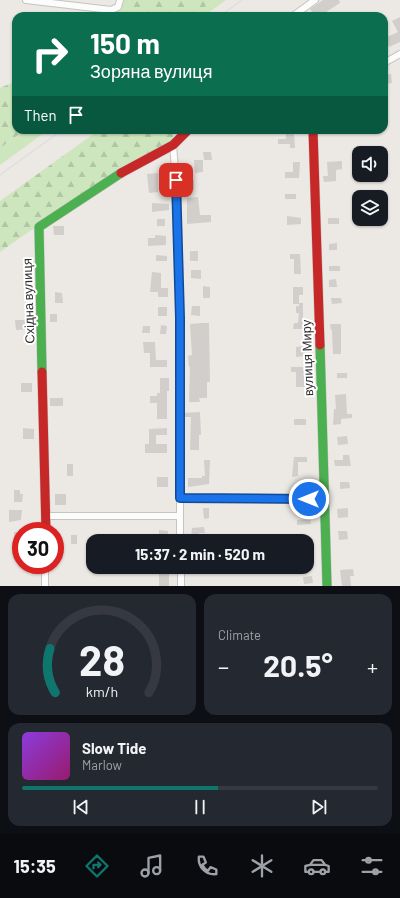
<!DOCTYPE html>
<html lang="en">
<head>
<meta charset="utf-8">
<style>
  :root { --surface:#171b24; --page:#242831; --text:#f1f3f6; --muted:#9ea1a6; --line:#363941; --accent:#0f766e }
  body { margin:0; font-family:Barlow,sans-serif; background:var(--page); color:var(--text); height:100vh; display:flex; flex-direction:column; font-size:15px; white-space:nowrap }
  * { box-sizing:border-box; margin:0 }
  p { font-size:13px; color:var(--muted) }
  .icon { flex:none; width:22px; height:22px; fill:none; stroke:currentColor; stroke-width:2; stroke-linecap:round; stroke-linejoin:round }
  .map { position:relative; height:586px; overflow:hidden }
  .panel { display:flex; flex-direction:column; gap:8px; padding:8px; background:#0d0f14; flex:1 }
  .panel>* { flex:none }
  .top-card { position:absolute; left:12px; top:12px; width:376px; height:122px; border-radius:12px; box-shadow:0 1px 3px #0004; background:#0b6e4f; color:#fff; overflow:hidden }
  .tools { position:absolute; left:352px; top:146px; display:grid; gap:8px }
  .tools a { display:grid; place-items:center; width:36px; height:36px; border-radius:8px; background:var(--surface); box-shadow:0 1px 3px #0004; font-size:20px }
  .speed { position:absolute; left:12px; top:522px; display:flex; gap:8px; font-size:20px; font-weight:700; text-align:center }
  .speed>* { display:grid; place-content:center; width:52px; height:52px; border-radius:50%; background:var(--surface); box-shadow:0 1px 3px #0004; line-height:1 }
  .speed .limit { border:6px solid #d22; background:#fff; color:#111 }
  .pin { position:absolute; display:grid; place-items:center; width:34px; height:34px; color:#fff; margin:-17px; border-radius:8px; box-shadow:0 2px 6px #0006 }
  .me { position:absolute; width:44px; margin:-22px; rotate:270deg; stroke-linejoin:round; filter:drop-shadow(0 0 3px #0008) }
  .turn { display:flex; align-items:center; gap:14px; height:84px; padding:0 12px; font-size:18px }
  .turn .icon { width:52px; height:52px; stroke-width:2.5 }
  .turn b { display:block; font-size:28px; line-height:34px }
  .then { display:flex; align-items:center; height:38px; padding:0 12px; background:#0003; gap:8px; font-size:15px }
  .big { font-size:30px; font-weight:700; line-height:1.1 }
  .panel .card { flex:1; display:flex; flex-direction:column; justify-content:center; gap:6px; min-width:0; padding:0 14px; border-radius:12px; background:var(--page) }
  .panel .dial { align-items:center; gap:0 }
  .dial svg { height:104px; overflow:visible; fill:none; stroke:var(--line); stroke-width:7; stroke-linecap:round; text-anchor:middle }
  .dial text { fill:var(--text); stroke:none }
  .song { display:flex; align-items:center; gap:12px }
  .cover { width:48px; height:48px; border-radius:6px; background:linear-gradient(135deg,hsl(270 70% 55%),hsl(320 70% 35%)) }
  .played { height:4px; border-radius:2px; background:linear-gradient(90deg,var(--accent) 55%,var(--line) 55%) }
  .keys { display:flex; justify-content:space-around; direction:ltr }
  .heat { display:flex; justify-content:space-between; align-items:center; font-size:22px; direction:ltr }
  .panel .tiles { flex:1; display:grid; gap:8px; grid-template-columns:1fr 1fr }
  .card:last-child { grid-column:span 2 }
  .trip { position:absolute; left:86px; top:534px; width:228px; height:40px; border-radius:12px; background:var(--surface); box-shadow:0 1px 3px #0004; font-weight:700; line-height:40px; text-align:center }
  .tabs { display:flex; height:64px; justify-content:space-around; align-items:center; background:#090b0e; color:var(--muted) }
  .tabs .icon { width:28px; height:28px }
  .tabs .current { color:var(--accent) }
  .tabs b { font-size:18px; color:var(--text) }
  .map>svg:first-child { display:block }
</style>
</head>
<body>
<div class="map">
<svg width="400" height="586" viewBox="0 0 400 586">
  <defs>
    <pattern id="forest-firs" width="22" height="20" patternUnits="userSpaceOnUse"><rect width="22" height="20" fill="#cee6be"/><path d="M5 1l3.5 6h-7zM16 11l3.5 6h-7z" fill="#b1c6a4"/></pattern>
  </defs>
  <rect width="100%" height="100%" fill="#ece8e4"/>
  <path fill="#cee6be" d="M120 0H128L140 16H100L111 10Z
    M215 0H226L204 16H192Z
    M25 130H48L0 165V148Z"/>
  <path fill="url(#forest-firs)" d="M128 0H215L192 16H140Z
    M16 81V130H25L0 148V88Z
    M99 130H173V145L30 231 0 252V201Z"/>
  <path fill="#d1cecb" d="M323 0H339L340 3 320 16H315L310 9Z
    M400 17V42L389 47 385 38 398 32 392 21Z
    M391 74 392 83 384 84V75Z
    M286 134H294L295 148H290V144H278V139H286Z
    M203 152H211L212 160H204Z
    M194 160H203V172L195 173Z
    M342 161V169L336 170V181L324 182 323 176H328L327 162Z
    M293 162H300L299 178H285V172H293Z
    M158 173V192L149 193 147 174Z
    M185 180H194V190H185Z
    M285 194H296V199H285Z
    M198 197 200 215H211V222L187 224V198Z
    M152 203 169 204V210L152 212Z
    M287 216 301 218V224L287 225Z
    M328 218H339V224H328Z
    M157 219H165V226H157Z
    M53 226H64V235H54Z
    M155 235 166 236V245L148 246V238H155Z
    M337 243V250H329V244Z
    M190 251H198V261H190Z
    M290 254H300L301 274H294V259H290Z
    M156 255 167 256V261H156Z
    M329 266H340V271H329Z
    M191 270H201V279L191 278Z
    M152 272 161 273V288H168V297H158V292H150Z
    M336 279 337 287H329V280Z
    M203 286 210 287V298H203Z
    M293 287H303V295H299V304H293Z
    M55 292 62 293 63 303H55Z
    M331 298H341L342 303 332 304Z
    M299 303H303V329H293L294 323H298L299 313H296V306H299Z
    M192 306H200V316L191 315Z
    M158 307H167V316H158Z
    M50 314H57V322H50Z
    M15 320H29V329L16 330Z
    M202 323H209L210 382H207V398H199L200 402H189L190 367H189L188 356 192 355 190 324Z
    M330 324H341V354H333L332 330H331Z
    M161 325 167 326 166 334H160Z
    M143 326H150V333H142Z
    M143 342H155L156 360H167V367H150V353H144Z
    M305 346V356L296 357V347Z
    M291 367H306L305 387H296V372H291Z
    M337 373H347V378H337Z
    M160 378H169V391H167V419H157V403H150V396H157V393H160Z
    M21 383H32V392H21Z
    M346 394 347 414H352V418L341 419V424L333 425 334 409H336L335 395Z
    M50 398H63V406H50Z
    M200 412 201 435H199V450H190L191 417H184V413Z
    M294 419H306V425H294Z
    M23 428 34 429V439H23Z
    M167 428V435H156V444H167V453H145V444H149V429Z
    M347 436 348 444 338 445 337 437Z
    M343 455H349L351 466H335L334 460H343Z
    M294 457H307V462H298V476L292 477Z
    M204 460H210L209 484 188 487V478H202V476H205Z
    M67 464H73V476H67Z
    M157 477H168V487H157Z
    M340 482H349L350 488 340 489Z
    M297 484H309V493L297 494Z
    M14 490H20V494H23L22 502H14Z
    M55 494H66V505H55Z
    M203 508H209V518L204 519Z
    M348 508V517L338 518 337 509Z
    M9 510H22L21 520 9 522Z
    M310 519 311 524 297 525V520Z
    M204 527 205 533H199V537H191L192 528Z
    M159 530 168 531V537H159Z
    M338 531H347L348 539 339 540Z
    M14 532H21V540H14Z
    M71 535H77V544H71Z
    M135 567H169V586H159V573H135Z
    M190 567H207L206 572 190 571Z
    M353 569 354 576H350L351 586H342L340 570Z
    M312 576 313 583 304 584 303 577Z"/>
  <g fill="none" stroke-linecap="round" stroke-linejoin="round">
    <defs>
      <path id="street" d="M26 0 111 10 118 7 120 0
        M293 16 315 0
        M384 63 400 54
        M173 145 177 193 180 318V541
        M180 498 325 499
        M46 516H180
        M181 567V586
        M45 586V565"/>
      <path id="fast" d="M320 345 327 586
        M42 372 39 227 121 173"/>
      <path id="jam" d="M313 130 320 345
        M121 173 173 145 188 130
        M42 372 46 531"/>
    </defs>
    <use href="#street" stroke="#c5c4c5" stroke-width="8"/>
    <use href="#fast" stroke="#c5c4c5" stroke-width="10"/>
    <use href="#jam" stroke="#c5c4c5" stroke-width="10"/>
    <use href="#street" stroke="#fcfcfb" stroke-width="6"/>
    <use href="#fast" stroke="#4caf50" stroke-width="9"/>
    <use href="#jam" stroke="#c62828" stroke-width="9"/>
    <path stroke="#dfdfe1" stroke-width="1.5" d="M220 16 242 0
      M0 175 62 130"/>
  </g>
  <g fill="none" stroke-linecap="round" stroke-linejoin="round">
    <defs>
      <path id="route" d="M176 180 180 318V498L309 499"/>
    </defs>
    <use href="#route" stroke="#114b97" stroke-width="10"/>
    <use href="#route" stroke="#1a73e8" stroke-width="7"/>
  </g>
  <g text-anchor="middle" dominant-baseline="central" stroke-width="4" stroke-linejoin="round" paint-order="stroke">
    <g font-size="13" fill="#2e2e2e" stroke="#fff">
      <text transform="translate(28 301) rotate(-92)">Східна вулиця</text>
      <text transform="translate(307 358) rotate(-92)">вулиця Миру</text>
    </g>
  </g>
</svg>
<div class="tools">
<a><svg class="icon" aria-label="sound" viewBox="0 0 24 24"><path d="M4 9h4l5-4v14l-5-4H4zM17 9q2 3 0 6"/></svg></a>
<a><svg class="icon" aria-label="layers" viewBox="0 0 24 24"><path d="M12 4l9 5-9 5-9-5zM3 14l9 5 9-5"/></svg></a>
</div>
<div class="speed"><div class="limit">30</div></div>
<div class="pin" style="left:176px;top:180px;background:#d93025"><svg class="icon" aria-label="arrive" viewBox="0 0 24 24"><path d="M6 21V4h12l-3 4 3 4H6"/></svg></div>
<svg class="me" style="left:309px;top:499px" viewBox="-20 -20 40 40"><circle r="17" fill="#1a73e8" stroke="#fff" stroke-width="3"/><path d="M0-11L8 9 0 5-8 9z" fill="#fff"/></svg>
<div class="trip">15:37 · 2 min · 520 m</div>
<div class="top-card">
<div class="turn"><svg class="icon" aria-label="right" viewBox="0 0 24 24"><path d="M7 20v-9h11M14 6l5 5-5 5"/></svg><div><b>150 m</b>Зоряна вулиця</div></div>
<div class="then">Then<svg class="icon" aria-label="arrive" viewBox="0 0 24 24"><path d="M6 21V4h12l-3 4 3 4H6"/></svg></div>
</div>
</div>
<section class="panel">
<div class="tiles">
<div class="card dial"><svg viewBox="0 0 100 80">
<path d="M14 69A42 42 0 1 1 86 69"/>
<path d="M14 69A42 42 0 0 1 10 35" stroke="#0f766e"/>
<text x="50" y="56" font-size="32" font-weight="700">28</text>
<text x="50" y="72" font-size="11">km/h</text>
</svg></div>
<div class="card"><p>Climate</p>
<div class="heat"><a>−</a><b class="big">20.5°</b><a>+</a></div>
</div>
<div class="card">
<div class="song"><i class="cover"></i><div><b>Slow Tide</b><p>Marlow</p></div></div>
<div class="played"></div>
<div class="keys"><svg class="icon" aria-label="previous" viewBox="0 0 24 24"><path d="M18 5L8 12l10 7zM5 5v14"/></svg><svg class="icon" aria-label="pause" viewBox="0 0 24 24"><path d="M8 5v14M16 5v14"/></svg><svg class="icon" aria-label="next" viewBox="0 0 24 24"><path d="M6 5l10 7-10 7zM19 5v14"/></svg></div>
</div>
</div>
</section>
<nav class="tabs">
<b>15:35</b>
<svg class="icon current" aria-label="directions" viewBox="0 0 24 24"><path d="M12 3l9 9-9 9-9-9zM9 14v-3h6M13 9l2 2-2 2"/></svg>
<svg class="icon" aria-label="music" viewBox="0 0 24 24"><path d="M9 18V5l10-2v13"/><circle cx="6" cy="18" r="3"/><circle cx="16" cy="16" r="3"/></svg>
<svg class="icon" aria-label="phone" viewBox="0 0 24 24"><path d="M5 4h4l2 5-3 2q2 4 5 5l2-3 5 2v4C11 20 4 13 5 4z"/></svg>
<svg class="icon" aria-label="climate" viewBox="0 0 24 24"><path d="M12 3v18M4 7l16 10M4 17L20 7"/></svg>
<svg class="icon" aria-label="car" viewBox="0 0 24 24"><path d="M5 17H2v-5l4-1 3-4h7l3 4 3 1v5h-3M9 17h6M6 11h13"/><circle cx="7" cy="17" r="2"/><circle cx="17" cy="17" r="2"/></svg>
<svg class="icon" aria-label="filters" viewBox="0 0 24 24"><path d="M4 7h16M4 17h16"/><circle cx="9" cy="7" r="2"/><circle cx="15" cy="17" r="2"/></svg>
</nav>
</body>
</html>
